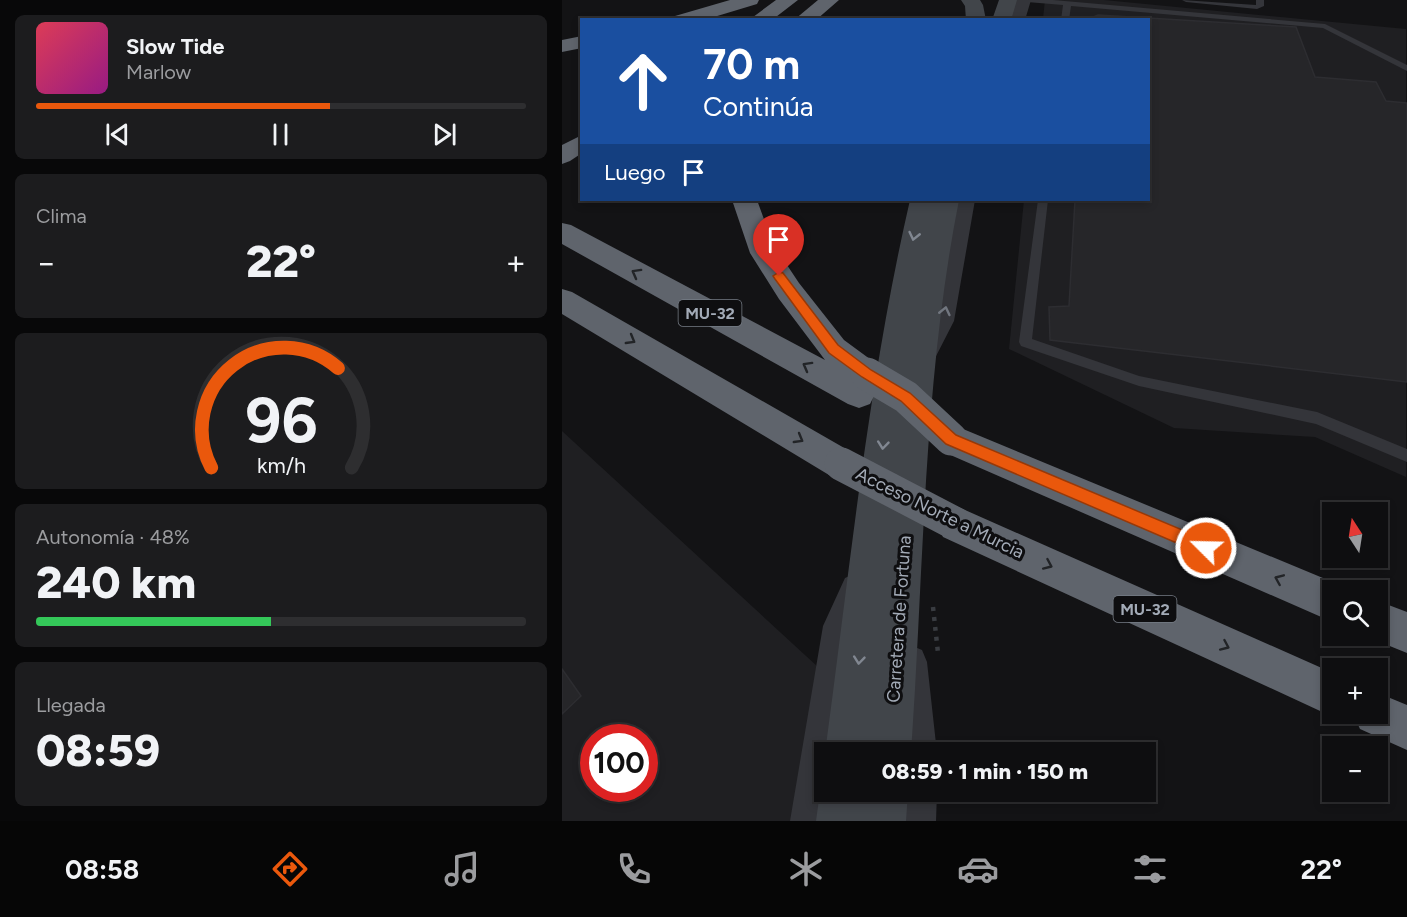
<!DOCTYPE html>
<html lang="es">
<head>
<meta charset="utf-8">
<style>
  :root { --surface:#0e0e10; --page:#1c1c1e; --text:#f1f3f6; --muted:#9b9c9f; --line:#2e2e30; --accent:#ea580c }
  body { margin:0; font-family:Figtree,sans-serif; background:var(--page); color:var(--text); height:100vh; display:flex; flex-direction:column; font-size:22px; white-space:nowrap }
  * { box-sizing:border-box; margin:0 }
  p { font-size:20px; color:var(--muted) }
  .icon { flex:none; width:33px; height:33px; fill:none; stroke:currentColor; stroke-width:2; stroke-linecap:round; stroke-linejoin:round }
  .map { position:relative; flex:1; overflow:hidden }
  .side { display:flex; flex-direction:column; gap:15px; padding:15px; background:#080809; width:562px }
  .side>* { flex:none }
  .top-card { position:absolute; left:18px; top:18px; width:570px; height:183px; border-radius:0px; box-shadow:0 3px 9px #0003,0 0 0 2px var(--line); background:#1a4fa0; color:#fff; overflow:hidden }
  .needle { width:39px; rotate:348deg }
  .controls { position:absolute; left:760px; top:502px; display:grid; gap:12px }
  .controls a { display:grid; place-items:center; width:66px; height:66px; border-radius:0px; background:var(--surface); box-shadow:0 3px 9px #0003,0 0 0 2px var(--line); font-size:30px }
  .speed { position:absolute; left:18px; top:724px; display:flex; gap:12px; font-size:30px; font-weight:700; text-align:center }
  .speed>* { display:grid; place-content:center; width:78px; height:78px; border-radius:50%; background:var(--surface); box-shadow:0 3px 9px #0003,0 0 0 2px var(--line); line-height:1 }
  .speed .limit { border:9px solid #d22; background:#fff; color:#111 }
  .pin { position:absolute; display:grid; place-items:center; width:51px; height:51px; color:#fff; margin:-62px -26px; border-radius:50% 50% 50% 0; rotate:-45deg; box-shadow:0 0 6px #0007 }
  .pin .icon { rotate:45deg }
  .me { position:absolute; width:66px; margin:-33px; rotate:293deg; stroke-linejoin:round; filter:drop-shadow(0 0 4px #0008) }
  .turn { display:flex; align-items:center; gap:21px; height:126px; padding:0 24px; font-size:27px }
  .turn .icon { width:78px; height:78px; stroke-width:2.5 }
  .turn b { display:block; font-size:42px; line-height:51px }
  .then { display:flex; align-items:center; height:57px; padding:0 24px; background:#0003; gap:12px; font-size:22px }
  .big { font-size:45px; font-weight:800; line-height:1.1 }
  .side .widget { flex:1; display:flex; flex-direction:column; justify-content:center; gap:9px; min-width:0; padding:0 21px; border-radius:9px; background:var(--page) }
  .side .dial { align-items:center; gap:0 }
  .dial svg { height:156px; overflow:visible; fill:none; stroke:var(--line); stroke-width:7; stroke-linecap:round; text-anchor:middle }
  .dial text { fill:var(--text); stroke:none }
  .song { display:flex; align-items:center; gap:18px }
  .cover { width:72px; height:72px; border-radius:9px; background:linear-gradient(135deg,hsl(350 70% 55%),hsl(310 70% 35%)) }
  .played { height:6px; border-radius:3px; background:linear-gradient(90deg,var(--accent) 60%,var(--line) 60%) }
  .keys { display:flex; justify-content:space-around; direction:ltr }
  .heat { display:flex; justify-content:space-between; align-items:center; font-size:33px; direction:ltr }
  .charge { height:9px; border-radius:4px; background:linear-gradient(90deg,#34c759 48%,var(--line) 0) }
  .trip { position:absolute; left:252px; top:742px; width:342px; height:60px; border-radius:0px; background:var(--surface); box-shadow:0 3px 9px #0003,0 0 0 2px var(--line); font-weight:800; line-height:60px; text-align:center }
  .tabs { display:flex; height:96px; justify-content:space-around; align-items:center; background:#060606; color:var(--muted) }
  .tabs .icon { width:42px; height:42px }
  .tabs .current { color:var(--accent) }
  .tabs b { font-size:27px; color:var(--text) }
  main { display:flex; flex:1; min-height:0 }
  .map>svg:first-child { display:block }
</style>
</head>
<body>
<main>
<section class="side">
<div class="widget">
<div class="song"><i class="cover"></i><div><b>Slow Tide</b><p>Marlow</p></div></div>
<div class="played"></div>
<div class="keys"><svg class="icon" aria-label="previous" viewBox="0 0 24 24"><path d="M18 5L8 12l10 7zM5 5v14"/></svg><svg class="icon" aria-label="pause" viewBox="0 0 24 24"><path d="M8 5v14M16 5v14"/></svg><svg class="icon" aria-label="next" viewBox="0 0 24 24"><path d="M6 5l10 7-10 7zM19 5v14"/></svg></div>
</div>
<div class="widget"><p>Clima</p>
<div class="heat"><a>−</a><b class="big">22°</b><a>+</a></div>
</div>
<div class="widget dial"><svg viewBox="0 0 100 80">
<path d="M14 69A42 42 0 1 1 86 69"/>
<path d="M14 69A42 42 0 0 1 79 18" stroke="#ea580c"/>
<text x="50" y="56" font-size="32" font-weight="700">96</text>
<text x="50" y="72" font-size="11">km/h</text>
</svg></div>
<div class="widget"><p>Autonomía · 48%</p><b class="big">240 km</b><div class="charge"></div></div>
<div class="widget"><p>Llegada</p><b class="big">08:59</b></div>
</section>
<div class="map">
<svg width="845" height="821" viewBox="0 0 845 821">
  <rect width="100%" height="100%" fill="#131315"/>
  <path fill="#1f1f22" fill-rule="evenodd" d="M483 0H542L844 29V477L753 437 612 428 447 349 462 200H586V20L481 19Z
    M0 431 256 667 252 821H0ZM32 738H82V789H32Z"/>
  <path fill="#262629" stroke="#2d2d31" stroke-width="1.5" d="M536 15 734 27 753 77 814 82 824 101 845 103V382L488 340 487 307 507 306 513 200H586V20H524Z
    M0 669 19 696 0 714Z"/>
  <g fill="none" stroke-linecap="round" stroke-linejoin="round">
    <path stroke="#393c41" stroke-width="4.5" stroke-dasharray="4 6" stroke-linecap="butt" d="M371 607 376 653"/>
    <path fill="#34353a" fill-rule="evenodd" d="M461 0H491L763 24 845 65V71L761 28 509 6 507 20H499L501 5 465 2Z
      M620 0 694 5V0H702V6L695 9 624 2Z
      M476 200H486L470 339 577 376 755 412 845 449V462L754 424 577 386 459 346 457 342Z"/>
    <path fill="#34353a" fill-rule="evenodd" d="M453 0H469L463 20H447Z
      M393 200H413L392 321 370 364 361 367 352 364 348 357 368 321Z
      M294 573 305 578 310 589 295 626 276 753H262V792H271L266 821H228L261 626 283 578Z
      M348 645 360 650 365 662 375 753H339L331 662 336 650Z
      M337 792H375L374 821H336Z"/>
    <path fill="#41454a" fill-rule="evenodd" d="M399 0H418L421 5 424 20H404L403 6Z
      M437 0H455L449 20H430Z
      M348 200H397C361 382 362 569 349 753H263C288 568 306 382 348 200Z
      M262 781V792H346L344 821H254L258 792Z"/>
    <path fill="#5f646c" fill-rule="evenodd" d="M168 0H197L195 4 142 20H111L113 16Z
      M214 0H236L210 20H187Z
      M256 0H277L254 20H232Z
      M20 36V48L0 52V40Z
      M20 135V153L8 161 0 164V145Z
      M170 200H195L211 244 237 283 282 340 316 365 321 374 316 383 309 386 313 394 308 404 297 408 286 404 0 244V223L9 225 263 360 217 299 188 253Z
      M0 289 10 292 291 453 296 464 291 475 279 480 267 475 0 314Z
      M389 424 785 588 786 591H771V622L757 616 377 450 372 439 377 428Z
      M394 506 771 673V714H777L771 717 756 710 381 537 375 524 381 511Z
      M816 601 845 612V653L803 636H816Z
      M816 693 845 705V750L798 729 791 714H816Z"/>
    <path stroke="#5f646c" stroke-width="33" d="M305 374 344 397 389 439
      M279 464 394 524"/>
  </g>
  <defs><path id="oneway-chevron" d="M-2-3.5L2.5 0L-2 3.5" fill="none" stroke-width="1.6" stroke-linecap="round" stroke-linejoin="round" transform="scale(1.5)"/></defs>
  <g stroke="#818791">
    <use href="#oneway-chevron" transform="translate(352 236) rotate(103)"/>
    <use href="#oneway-chevron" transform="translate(321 445) rotate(96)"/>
    <use href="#oneway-chevron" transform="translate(297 660) rotate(96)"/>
  </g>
  <g stroke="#222427">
    <use href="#oneway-chevron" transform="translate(74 273) rotate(-151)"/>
    <use href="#oneway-chevron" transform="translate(69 340) rotate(30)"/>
    <use href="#oneway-chevron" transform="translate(245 366) rotate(-151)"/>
    <use href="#oneway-chevron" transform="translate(237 439) rotate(30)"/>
    <use href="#oneway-chevron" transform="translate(486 565) rotate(24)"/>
    <use href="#oneway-chevron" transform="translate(717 579) rotate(-157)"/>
    <use href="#oneway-chevron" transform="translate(663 646) rotate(24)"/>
  </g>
  <use stroke="#71767f" href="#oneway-chevron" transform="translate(383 311) rotate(-77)"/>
  <path fill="#ea580c" stroke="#983908" stroke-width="1.5" d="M217 272 221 273 276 345 309 370 348 393 394 435 649 542 651 548 649 553 644 556 638 553 384 444 339 401 300 377 267 353 213 279 211 276Z"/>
  <g text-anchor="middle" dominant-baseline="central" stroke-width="6" stroke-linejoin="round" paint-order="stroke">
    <g fill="#0e0e10" stroke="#767c85" stroke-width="1.5">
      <rect x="116.5" y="300" width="63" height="26" rx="4.5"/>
      <rect x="551.5" y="596" width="63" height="26" rx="4.5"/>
    </g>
    <g font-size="16" font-weight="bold" fill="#a3abb7">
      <text x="148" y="313">MU-32</text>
      <text x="583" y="609">MU-32</text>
    </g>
    <g font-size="18" fill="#a3abb7" stroke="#0e0e10">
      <text transform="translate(378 513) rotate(26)">Acceso Norte a Murcia</text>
      <text transform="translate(337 619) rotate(-86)">Carretera de Fortuna</text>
    </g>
  </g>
</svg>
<div class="controls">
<a><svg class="needle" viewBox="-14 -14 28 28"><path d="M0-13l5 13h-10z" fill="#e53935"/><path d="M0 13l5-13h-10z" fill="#9b9c9f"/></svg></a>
<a><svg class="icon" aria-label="search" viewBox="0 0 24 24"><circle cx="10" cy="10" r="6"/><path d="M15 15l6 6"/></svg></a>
<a>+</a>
<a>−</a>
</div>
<div class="speed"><div class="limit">100</div></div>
<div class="pin" style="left:217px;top:276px;background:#d93025"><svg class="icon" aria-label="arrive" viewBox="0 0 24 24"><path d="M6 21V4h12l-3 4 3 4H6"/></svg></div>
<svg class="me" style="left:644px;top:548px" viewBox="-20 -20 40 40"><circle r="17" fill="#ea580c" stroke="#fff" stroke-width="3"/><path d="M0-11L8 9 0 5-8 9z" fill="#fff"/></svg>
<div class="trip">08:59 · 1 min · 150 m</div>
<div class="top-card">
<div class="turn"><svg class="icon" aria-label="ahead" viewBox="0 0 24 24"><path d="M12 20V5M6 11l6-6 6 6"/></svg><div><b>70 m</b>Continúa</div></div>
<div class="then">Luego<svg class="icon" aria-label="arrive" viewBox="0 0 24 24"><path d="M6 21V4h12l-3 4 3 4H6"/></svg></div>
</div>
</div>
</main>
<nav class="tabs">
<b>08:58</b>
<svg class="icon current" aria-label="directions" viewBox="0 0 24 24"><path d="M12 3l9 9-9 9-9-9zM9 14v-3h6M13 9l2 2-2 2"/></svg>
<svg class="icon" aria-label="music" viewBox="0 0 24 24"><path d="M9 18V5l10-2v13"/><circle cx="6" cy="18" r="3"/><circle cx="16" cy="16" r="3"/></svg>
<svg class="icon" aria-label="phone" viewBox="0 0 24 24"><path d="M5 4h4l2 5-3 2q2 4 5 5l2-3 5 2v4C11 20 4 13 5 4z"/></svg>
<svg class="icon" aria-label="climate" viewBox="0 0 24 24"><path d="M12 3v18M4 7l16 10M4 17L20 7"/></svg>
<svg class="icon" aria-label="car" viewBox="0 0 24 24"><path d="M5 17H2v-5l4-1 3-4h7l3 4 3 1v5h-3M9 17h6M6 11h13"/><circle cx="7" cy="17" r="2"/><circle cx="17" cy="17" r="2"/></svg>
<svg class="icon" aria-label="filters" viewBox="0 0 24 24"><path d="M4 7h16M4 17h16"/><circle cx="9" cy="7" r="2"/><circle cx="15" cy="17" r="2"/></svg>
<b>22°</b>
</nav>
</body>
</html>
